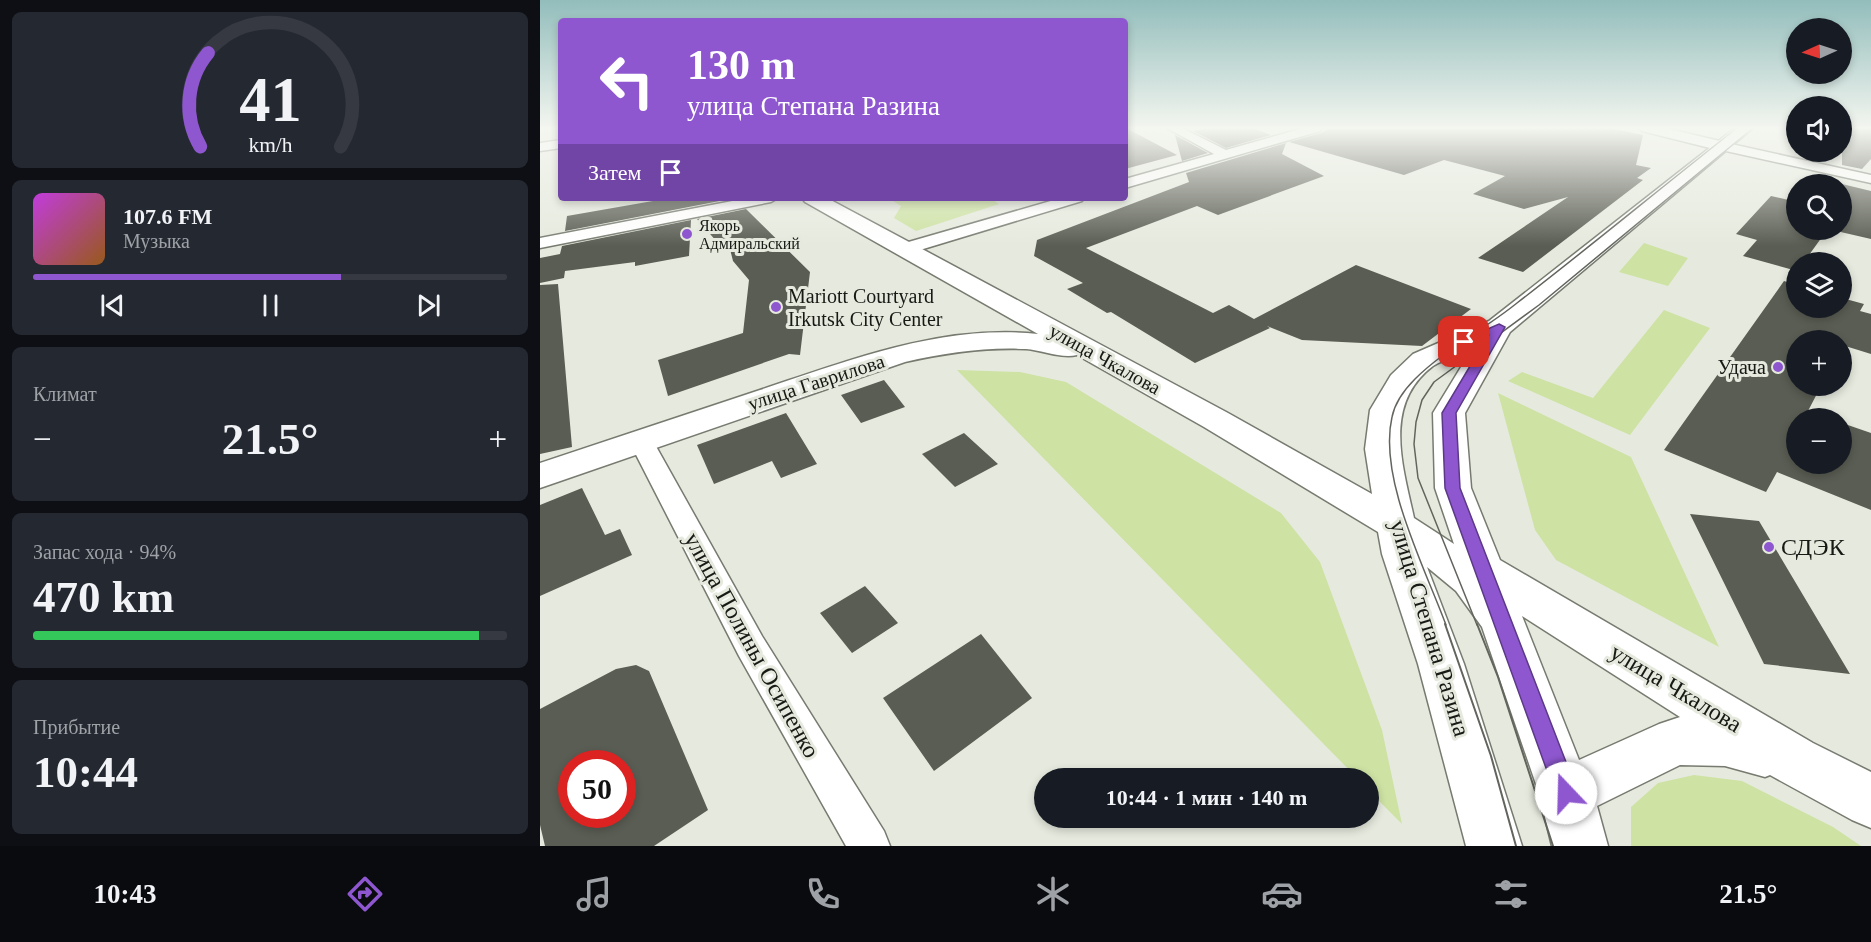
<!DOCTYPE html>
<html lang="ru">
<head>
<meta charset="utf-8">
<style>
  :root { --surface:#171b24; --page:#242831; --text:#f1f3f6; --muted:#9ea1a6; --line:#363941; --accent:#8e57cf }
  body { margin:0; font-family:Georgia,serif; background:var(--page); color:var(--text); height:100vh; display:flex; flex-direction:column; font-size:22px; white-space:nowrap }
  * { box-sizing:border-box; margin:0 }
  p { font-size:20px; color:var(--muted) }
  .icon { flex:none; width:33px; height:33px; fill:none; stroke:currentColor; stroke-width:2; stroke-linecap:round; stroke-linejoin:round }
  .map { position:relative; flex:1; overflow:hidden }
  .sheet { display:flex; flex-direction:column; gap:12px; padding:12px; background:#0d0f14; width:540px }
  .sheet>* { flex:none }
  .hud { position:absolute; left:18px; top:18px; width:570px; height:183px; border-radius:6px; box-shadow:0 3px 9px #0003; background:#8e57cf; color:#fff; overflow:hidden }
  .needle { width:39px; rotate:267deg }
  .controls { position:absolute; left:1246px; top:18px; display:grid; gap:12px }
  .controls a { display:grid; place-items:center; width:66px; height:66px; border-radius:50%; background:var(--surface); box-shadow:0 3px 9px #0003; font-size:30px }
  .speed { position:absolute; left:18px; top:750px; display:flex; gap:12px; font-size:30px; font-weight:700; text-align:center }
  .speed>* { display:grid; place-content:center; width:78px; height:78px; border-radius:50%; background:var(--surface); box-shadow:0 3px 9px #0003; line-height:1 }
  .speed .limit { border:9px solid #d22; background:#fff; color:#111 }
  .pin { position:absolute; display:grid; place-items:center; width:51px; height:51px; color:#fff; margin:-26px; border-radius:12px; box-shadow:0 3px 9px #0006 }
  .me { position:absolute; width:66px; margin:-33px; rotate:339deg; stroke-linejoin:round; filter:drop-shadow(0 0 4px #0008) }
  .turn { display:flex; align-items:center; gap:21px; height:126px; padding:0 30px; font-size:27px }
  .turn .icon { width:78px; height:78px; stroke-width:2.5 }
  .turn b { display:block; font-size:42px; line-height:51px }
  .then { display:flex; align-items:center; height:57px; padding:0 30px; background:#0003; gap:12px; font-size:22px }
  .big { font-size:45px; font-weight:700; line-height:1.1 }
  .sheet .tile { flex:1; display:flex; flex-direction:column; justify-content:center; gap:9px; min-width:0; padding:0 21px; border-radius:9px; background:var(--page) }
  .sheet .dial { align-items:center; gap:0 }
  .dial svg { height:156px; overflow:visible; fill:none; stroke:var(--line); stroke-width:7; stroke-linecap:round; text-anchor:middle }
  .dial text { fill:var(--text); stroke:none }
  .song { display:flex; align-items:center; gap:18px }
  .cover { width:72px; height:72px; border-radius:9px; background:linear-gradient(135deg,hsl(290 70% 55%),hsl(30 70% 35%)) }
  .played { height:6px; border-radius:3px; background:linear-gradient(90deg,var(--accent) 65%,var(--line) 65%) }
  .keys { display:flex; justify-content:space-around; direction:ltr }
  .heat { display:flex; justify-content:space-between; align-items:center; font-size:33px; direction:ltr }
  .charge { height:9px; border-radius:4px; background:linear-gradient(90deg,#34c759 94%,var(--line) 0) }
  .trip { position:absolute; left:494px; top:768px; width:345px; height:60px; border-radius:30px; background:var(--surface); box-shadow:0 3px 9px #0003; font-weight:700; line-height:60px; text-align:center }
  .dock { display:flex; height:96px; justify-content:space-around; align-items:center; background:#090b0e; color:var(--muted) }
  .dock .icon { width:42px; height:42px }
  .dock .active { color:var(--accent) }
  .dock b { font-size:27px; color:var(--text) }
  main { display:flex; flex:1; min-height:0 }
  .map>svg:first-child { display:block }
</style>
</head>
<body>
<main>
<section class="sheet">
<div class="tile dial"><svg viewBox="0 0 100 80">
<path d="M14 69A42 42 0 1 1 86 69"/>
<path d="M14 69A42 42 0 0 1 18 21" stroke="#8e57cf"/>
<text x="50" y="56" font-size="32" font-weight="700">41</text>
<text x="50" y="72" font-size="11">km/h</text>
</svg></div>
<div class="tile">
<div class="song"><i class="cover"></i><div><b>107.6 FM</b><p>Музыка</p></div></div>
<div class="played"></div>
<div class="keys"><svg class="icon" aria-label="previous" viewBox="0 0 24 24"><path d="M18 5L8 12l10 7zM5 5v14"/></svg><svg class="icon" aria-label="pause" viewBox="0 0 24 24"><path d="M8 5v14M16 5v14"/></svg><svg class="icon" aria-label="next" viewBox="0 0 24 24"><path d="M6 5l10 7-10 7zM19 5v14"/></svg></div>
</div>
<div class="tile"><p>Климат</p>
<div class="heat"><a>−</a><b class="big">21.5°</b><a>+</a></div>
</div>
<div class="tile"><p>Запас хода · 94%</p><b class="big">470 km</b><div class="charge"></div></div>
<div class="tile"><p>Прибытие</p><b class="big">10:44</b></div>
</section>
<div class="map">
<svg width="1331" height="846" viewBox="0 0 1331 846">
  <rect width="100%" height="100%" fill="#e6eade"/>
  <path fill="#cee2a4" d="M348 198H450L459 204 376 231 354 218 361 206Z
    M1104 243 1148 258 1128 286 1079 272Z
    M1124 310 1170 328 1090 435 968 381 982 372 1053 398Z
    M417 370 480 372 526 382 741 513 780 562 842 730 862 824 828 790V778H817Z
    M958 393 1091 457 1179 647 1016 560 995 530Z
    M1154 775 1202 781 1293 827 1321 846H1091V807L1118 783Z"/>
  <path fill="#5a5d53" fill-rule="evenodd" d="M585 128H586L637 155 585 169Z
    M667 128H712L731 135 686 148 653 131Z
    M790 128H1069L1103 135 1096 165 1111 168 1097 178 1103 180 983 272 938 258 1028 197 984 209 933 194 965 176 904 160 864 175 749 142 781 133Z
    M1302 128H1331V159L1322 169 1302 165Z
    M635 135 668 153 642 161Z
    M746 143 742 154 784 176 678 215 657 206 546 248 673 313 689 305 714 319 816 265 931 309 882 346 762 340 727 326 730 328 655 363 571 312 567 313 527 289 543 283 494 256 497 240 649 182 646 173Z
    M1302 184 1331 191V239L1292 230H1302Z
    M1231 196 1257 202V230H1287L1264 262H1257V271L1203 256 1217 240 1196 234Z
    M130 198H195L25 231 27 216Z
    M206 209 270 272 260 355 249 354 128 396 118 360 203 333 209 280 193 261 190 249 184 250 157 219Z
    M151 220 149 256 95 266V262L25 271 24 278 0 283V258L20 254 22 246Z
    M1244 281 1257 285V308H1302V298L1324 304 1320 311 1331 314V354L1302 345V340H1257V386H1281L1268 411 1290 418H1257V464H1302V423L1331 433V510L1237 472 1226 492 1124 450Z
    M18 284 32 447 0 454V285Z
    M344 380 365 407 321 423 301 395Z
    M246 413 277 464 241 478 232 461 174 484 157 445Z
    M424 433 458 464 415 487 382 454Z
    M42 488 65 535 80 529 92 555 0 596V505Z
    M1150 514 1219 521 1310 674 1224 664Z
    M325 586 358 623 312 653 280 613Z
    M441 634 492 698 394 771 343 698Z
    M96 665 109 671 168 810 114 846H5L0 825V709L76 669ZM32 764H82V814H32Z"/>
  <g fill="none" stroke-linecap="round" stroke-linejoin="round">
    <defs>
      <path id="minor" d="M627 128H642L686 150 764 128H782L780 131 585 188V179L674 154Z
        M21 140V148L0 151V143Z
        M1182 142 1331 175V183L1177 149 1176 146Z
        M208 198H238L231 202 0 248V238Z
        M521 198H544L542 201 370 253H358L356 249 358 245Z
        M101 433 110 435 113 441 222 636 344 831 350 846H306L199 656 89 441 92 435Z"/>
      <path id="tertiary" d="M1099 128H1125L1188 143 1190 146 1182 151 1102 131Z"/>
      <path id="secondary" d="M1195 128H1213L970 332 925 413 931 488 960 560 1273 743 1331 772V828L1312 820 1230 775 1225 777 1185 766 1140 765 1057 806 1068 846H1012L999 793 942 627 916 591 887 567 924 664 982 846H926L878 664 842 554 838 532 664 427 537 355C522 359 501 350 486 349 445 347 405 353 365 362L0 488V463C73 439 147 414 220 390 310 360 402 324 498 334L265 202 262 198H287L688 413 832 494 825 449 830 410 851 375 873 354 949 321ZM932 349 893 413 895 488 914 544 874 518C863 467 842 404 893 366 904 359 920 355 932 349ZM982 616 1140 717 1119 724 1039 760Z"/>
    </defs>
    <use href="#minor" stroke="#767a6f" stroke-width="3"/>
    <use href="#tertiary" stroke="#767a6f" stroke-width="3"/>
    <use href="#secondary" stroke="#767a6f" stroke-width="3"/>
    <use href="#minor" fill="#fff" fill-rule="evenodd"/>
    <use href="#tertiary" fill="#fff" fill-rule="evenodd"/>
    <use href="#secondary" fill="#fff" fill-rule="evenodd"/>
    <path stroke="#62655d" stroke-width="1.5" d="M906 625C885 568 838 478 852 417 855 402 864 390 875 379 904 350 945 329 977 303 1051 246 1123 186 1197 128
      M937 625 878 478 874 444 876 422 882 400 894 382 999 305 1213 128"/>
    <path stroke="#62655d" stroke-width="2" d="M905 624 951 756 976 846
      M937 624 958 677 1013 846"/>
  </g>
  <linearGradient id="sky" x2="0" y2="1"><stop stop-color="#92bdbb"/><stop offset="0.52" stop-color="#f4f6f0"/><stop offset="1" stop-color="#f4f6f0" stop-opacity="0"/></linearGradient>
  <rect width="1331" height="246" fill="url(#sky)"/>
  <path fill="#8e57cf" stroke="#5c3987" stroke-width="1.5" d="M959 324 965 327 916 413 920 488 1038 793 1034 800 1026 804 1019 800 1015 793 905 488 902 413 948 336 924 346 918 342Z"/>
  <g fill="#8e57cf" stroke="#e6eade" stroke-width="2">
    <circle cx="147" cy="234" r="6"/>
    <circle cx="236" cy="307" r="6"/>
    <circle cx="1238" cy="367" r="6"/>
    <circle cx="1229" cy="547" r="6"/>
  </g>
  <g text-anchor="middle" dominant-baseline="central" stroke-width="6" stroke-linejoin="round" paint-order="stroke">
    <g font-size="16" fill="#171914" stroke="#e6eade" text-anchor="start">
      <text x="159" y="225">Якорь<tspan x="159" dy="18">Адмиральский</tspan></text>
    </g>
    <g font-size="20" fill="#171914" stroke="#e6eade" text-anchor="start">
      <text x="248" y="296">Mariott Courtyard<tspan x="248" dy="23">Irkutsk City Center</tspan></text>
      <text x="1226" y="367" text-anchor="end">Удача</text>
    </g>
    <g font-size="20" fill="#171914" stroke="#e6eade">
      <text transform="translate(565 359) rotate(29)">улица Чкалова</text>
      <text transform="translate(276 382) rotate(-18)">улица Гаврилова</text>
    </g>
    <g font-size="24" fill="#171914" stroke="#e6eade" text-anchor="start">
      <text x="1241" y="547">СДЭК</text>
    </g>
    <g font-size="24" fill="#171914" stroke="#e6eade">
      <text transform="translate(890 628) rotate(73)">улица Степана Разина</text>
      <text transform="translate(212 645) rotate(61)">улица Полины Осипенко</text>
      <text transform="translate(1136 688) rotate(31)">улица Чкалова</text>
    </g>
  </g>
</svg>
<div class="controls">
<a><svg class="needle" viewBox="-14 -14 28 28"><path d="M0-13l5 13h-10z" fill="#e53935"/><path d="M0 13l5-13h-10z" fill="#9ea1a6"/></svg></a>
<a><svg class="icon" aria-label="sound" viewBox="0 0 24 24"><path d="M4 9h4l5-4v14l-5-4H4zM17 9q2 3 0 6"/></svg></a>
<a><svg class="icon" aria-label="search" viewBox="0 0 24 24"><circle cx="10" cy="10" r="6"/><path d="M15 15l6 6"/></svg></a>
<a><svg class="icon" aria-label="layers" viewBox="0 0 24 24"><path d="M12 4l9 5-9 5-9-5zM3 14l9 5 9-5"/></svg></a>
<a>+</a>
<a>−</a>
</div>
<div class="speed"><div class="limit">50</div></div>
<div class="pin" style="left:924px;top:342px;background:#d93025"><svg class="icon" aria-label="arrive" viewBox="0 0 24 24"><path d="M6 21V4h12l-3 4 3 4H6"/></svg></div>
<svg class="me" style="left:1026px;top:793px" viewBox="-20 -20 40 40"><circle r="19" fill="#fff"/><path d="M0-13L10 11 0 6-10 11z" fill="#8e57cf"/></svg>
<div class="trip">10:44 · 1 мин · 140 m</div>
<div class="hud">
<div class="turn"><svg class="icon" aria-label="left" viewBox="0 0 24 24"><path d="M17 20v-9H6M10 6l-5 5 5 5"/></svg><div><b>130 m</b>улица Степана Разина</div></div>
<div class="then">Затем<svg class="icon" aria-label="arrive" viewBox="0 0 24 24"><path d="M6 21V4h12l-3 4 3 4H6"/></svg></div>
</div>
</div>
</main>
<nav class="dock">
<b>10:43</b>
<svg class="icon active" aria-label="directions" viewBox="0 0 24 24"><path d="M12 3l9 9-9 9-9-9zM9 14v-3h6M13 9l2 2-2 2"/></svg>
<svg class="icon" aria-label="music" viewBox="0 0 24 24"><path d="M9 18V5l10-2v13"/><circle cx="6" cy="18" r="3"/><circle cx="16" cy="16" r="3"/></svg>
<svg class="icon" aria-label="phone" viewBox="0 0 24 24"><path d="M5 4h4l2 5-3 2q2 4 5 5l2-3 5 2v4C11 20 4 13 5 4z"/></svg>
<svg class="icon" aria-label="climate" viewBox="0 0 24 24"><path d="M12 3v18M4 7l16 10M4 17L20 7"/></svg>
<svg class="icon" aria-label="car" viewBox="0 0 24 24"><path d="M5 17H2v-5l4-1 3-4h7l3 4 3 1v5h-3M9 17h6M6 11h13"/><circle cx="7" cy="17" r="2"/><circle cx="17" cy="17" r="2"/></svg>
<svg class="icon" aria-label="filters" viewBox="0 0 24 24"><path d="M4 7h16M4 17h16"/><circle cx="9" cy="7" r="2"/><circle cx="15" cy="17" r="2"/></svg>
<b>21.5°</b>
</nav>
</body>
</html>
